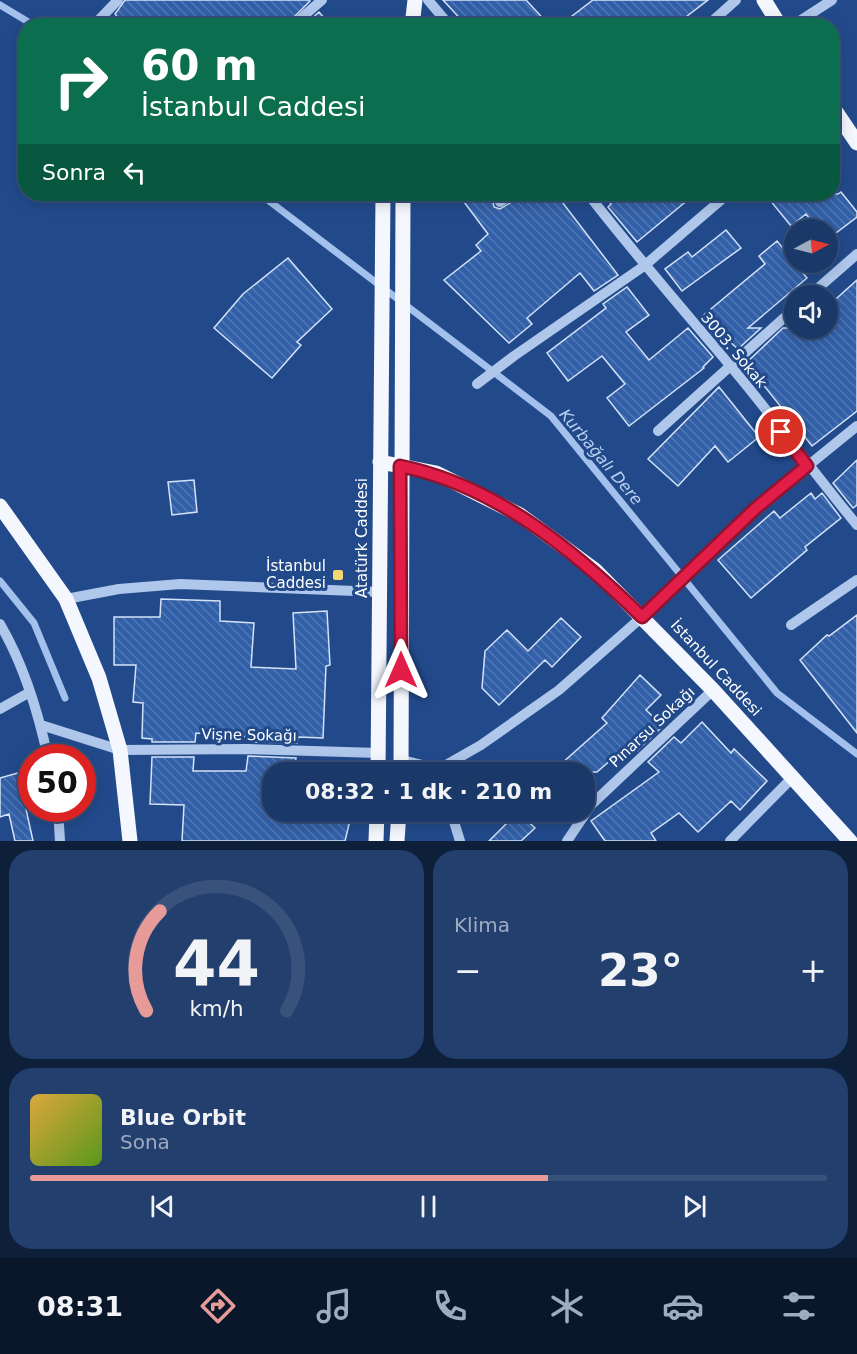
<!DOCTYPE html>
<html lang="tr">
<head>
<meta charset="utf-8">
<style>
  :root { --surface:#1a3868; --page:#233f6e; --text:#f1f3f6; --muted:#9facc0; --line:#38527c; --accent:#e69b98 }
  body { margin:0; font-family:"DejaVu Sans",sans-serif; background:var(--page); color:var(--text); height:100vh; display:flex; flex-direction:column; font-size:22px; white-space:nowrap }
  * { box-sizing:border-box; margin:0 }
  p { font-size:20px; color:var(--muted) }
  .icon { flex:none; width:33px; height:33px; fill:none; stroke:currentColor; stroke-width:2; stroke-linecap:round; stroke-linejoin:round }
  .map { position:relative; height:841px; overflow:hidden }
  .panel { display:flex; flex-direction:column; gap:9px; padding:9px; background:#0e1f39; flex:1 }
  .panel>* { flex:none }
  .banner { position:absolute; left:18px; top:18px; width:822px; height:183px; border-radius:24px; box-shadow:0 3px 15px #0003,0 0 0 2px var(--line); background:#0b6e4f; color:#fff; overflow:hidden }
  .needle { width:39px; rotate:83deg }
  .fabs { position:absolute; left:784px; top:219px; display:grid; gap:12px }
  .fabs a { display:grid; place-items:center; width:54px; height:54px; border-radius:50%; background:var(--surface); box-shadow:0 3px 15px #0003,0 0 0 2px var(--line); font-size:30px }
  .speed { position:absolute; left:18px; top:744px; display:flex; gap:12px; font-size:30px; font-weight:700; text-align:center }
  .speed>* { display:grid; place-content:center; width:78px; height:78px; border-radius:50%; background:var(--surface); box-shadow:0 3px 15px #0003,0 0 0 2px var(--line); line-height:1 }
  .speed .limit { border:9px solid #d22; background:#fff; color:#111 }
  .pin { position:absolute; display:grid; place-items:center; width:51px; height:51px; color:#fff; margin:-26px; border:3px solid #fff; border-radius:50%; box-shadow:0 2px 6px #0007 }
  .me { position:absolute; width:66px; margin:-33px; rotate:0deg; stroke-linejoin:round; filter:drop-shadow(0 0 4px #0008) }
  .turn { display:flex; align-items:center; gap:21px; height:126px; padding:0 24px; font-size:27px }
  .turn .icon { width:78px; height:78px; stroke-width:2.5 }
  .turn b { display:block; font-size:42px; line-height:51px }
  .then { display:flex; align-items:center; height:57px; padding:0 24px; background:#0003; gap:12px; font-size:22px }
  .big { font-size:45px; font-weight:800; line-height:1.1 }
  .panel .card { flex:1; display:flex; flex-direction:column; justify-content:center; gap:9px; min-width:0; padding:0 21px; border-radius:24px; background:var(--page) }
  .panel .dial { align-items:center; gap:0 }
  .dial svg { height:156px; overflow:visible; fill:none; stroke:var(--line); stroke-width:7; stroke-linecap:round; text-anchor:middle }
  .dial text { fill:var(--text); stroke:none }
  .song { display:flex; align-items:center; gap:18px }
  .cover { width:72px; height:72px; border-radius:9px; background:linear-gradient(135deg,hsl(40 70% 55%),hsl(90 70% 35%)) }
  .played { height:6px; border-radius:3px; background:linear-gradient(90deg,var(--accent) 65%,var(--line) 65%) }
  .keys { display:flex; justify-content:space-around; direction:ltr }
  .heat { display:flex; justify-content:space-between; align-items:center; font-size:33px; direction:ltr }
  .panel .tiles { flex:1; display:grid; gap:9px; grid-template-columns:1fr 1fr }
  .card:last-child { grid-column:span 2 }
  .trip { position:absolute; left:262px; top:762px; width:333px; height:60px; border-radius:24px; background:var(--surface); box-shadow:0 3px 15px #0003,0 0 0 2px var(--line); font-weight:800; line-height:60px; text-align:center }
  .tabs { display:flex; height:96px; justify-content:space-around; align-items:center; background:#0a162a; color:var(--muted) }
  .tabs .icon { width:42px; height:42px }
  .tabs .selected { color:var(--accent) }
  .tabs b { font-size:27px; color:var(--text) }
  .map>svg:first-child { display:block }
</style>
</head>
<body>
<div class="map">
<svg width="857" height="841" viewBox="0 0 857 841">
  <defs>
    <pattern id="building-back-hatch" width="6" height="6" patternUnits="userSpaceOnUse" patternTransform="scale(1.5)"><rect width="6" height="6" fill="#3260a8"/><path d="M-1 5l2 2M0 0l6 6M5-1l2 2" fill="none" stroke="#5178b5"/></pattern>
  </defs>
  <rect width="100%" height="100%" fill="#224a8b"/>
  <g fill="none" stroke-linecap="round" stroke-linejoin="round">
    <path stroke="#a3c1ec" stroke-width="7" d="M0 5 35 26
      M260 194 551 416 777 693 857 754
      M0 581 34 623 65 698"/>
  </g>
  <path fill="url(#building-back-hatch)" stroke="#d4e2f8" stroke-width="1.5" d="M125 0H309L310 1 285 26H125L115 14Z
    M443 0H526L550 26H467Z
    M593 0H708L674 26H559Z
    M319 12 331 26H304Z
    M841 192 857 212V217L828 239V230H818L806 214 791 226 765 194H838Z
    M458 194H499L493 202 494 207 500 209 515 200 518 194H556L618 275 594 291 580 273 527 318 532 324 509 343 444 280 481 251 476 245 488 234Z
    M603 194H695L637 242 608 207 611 204Z
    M726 230 741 248 682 291 665 269 688 252 692 257Z
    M777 241 807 278 748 328H761L738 349 730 342 724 347 700 318 765 264 759 256Z
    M288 258 332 309 297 342 301 345 272 378 214 328 243 294Z
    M857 280V411L812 446 746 363 783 328H828V306Z
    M627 287 649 315 626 332 649 360 688 328 713 357 703 367 704 368 629 426 607 398 625 384 602 356 568 381 547 353 606 308 603 304Z
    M719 387 759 437 728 462 715 446 678 486 648 459Z
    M857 460V505L853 508 833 483Z
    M194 480 197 512 172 515 168 482Z
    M811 493 815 499 822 493 841 518 805 547 807 550 751 598 718 560 774 511 780 518Z
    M161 599 220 601V621L254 623 251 667 296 669 293 613 327 611 330 665 326 666 323 738 298 737 297 743 249 742 250 737 196 733 195 742H152V739L142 738 143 703 133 702 136 665H114V617H160Z
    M857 615V733L800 660 827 635 829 636Z
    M561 618 581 637 552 667 545 660 499 705 482 688 485 651 507 630 528 651Z
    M640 675 661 695 646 710 663 726 637 751 629 744 597 772H552L607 723 602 718Z
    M702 722 731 753 734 749 767 781 740 810 731 801 698 832 679 813 651 833 656 841H605L591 821 659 772 648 762 674 737 681 743Z
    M248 756 296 758 294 772H273V812H352L345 841H182L184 805 150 804 152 757H194L193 771H246Z
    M25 771 32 794V808L26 809 33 841H15L9 814 0 817V778Z
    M518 812 535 828 521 841H489Z"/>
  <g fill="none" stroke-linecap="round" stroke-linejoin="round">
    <path stroke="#afc7eb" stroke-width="10" d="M428 0 450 26
      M93 26 118 0
      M292 26 322 0
      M707 26 736 0
      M792 26 832 0
      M588 194C633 252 681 307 728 363 773 416 813 472 857 525
      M500 202 511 194
      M809 296 857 254
      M477 384 514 356 644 266 728 194
      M658 431 795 308
      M66 599 119 589 180 584 380 592
      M0 624C24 665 38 711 48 758
      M791 625 857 580
      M0 709 30 692
      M41 725 120 750 248 749 378 753
      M402 760 439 769 481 745 559 690 642 617 756 508 857 426
      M58 808 60 841
      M451 812 460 841
      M567 841 592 804 713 690
      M730 841 792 778"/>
    <path stroke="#f4f7fe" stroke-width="15" d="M764 0 780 26
      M412 26 415 0
      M832 106 857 143
      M380 462 436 473 520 515 595 570 713 690 850 841
      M0 506 66 599 99 678 120 750 130 841
      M378 772 383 194
      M401 772 403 194
      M376 841 377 812
      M397 841 399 812"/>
  </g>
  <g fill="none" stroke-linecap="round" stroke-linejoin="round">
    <defs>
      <path id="route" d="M401 670 400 466C495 485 575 551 642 617L756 508 807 466 781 432"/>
    </defs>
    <use href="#route" stroke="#92132f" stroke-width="15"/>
    <use href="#route" stroke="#e11d48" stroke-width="10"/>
  </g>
  <rect fill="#f6d872" stroke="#224a8b" stroke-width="2" x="332" y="569" width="12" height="12" rx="3"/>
  <g text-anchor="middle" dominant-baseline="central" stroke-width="6" stroke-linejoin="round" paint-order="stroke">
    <g font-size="15" fill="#fff" stroke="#224a8b">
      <text transform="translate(734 350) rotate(50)">3003. Sokak</text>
      <text transform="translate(362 538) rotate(-90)">Atatürk Caddesi</text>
      <text transform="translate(716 668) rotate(47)">İstanbul Caddesi</text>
      <text transform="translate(652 727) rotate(-43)">Pınarsu Sokağı</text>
      <text transform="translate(249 735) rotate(1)">Vişne Sokağı</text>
    </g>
    <g font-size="15" fill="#fff" stroke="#224a8b" text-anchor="end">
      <text x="326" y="566">İstanbul<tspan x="326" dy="17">Caddesi̇</tspan></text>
    </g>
    <g font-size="16" font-style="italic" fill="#bbd1f2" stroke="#224a8b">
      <text transform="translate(601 457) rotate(50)">Kurbağalı Dere</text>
    </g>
  </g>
</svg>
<div class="fabs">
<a><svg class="needle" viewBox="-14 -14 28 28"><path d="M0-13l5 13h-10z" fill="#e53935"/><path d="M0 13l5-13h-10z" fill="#9facc0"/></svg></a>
<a><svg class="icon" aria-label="sound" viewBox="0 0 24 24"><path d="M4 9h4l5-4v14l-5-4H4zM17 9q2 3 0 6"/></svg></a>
</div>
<div class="speed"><div class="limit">50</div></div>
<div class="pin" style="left:781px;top:432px;background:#d93025"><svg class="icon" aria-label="arrive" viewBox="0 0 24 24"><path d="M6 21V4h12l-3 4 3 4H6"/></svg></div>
<svg class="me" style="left:401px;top:670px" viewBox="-20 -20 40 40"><path d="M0-17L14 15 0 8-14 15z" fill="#e11d48" stroke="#fff" stroke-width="4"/></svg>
<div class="trip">08:32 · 1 dk · 210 m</div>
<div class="banner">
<div class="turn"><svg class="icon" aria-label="right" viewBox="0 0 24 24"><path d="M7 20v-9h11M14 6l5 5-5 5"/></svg><div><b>60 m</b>İstanbul Caddesi</div></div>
<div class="then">Sonra<svg class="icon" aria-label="left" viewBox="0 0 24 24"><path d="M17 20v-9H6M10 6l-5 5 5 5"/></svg></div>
</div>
</div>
<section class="panel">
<div class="tiles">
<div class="card dial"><svg viewBox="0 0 100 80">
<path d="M14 69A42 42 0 1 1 86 69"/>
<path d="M14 69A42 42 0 0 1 21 18" stroke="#e69b98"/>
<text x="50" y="56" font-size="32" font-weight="700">44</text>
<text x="50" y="72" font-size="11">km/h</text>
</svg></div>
<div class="card"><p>Klima</p>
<div class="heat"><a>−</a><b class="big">23°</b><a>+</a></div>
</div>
<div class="card">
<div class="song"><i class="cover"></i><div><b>Blue Orbit</b><p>Sona</p></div></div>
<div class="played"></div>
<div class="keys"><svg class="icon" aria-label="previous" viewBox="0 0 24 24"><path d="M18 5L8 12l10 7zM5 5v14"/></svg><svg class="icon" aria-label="pause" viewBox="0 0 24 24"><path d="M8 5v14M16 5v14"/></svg><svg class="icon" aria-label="next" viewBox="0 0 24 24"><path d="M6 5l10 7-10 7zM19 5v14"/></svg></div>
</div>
</div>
</section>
<nav class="tabs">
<b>08:31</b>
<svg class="icon selected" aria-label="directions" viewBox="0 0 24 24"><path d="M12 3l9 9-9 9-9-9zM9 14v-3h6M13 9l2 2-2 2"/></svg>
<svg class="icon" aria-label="music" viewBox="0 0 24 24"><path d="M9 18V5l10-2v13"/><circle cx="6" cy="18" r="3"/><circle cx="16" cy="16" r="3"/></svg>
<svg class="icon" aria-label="phone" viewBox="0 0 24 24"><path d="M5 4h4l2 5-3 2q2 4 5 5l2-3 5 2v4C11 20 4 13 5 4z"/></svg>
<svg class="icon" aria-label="climate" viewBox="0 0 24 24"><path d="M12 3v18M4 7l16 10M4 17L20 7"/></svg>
<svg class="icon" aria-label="car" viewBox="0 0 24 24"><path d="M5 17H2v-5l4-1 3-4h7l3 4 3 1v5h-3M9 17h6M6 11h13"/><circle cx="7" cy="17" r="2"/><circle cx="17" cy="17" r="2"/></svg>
<svg class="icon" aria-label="filters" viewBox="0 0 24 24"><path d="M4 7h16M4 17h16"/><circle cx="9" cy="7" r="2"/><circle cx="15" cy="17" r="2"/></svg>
</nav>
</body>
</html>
